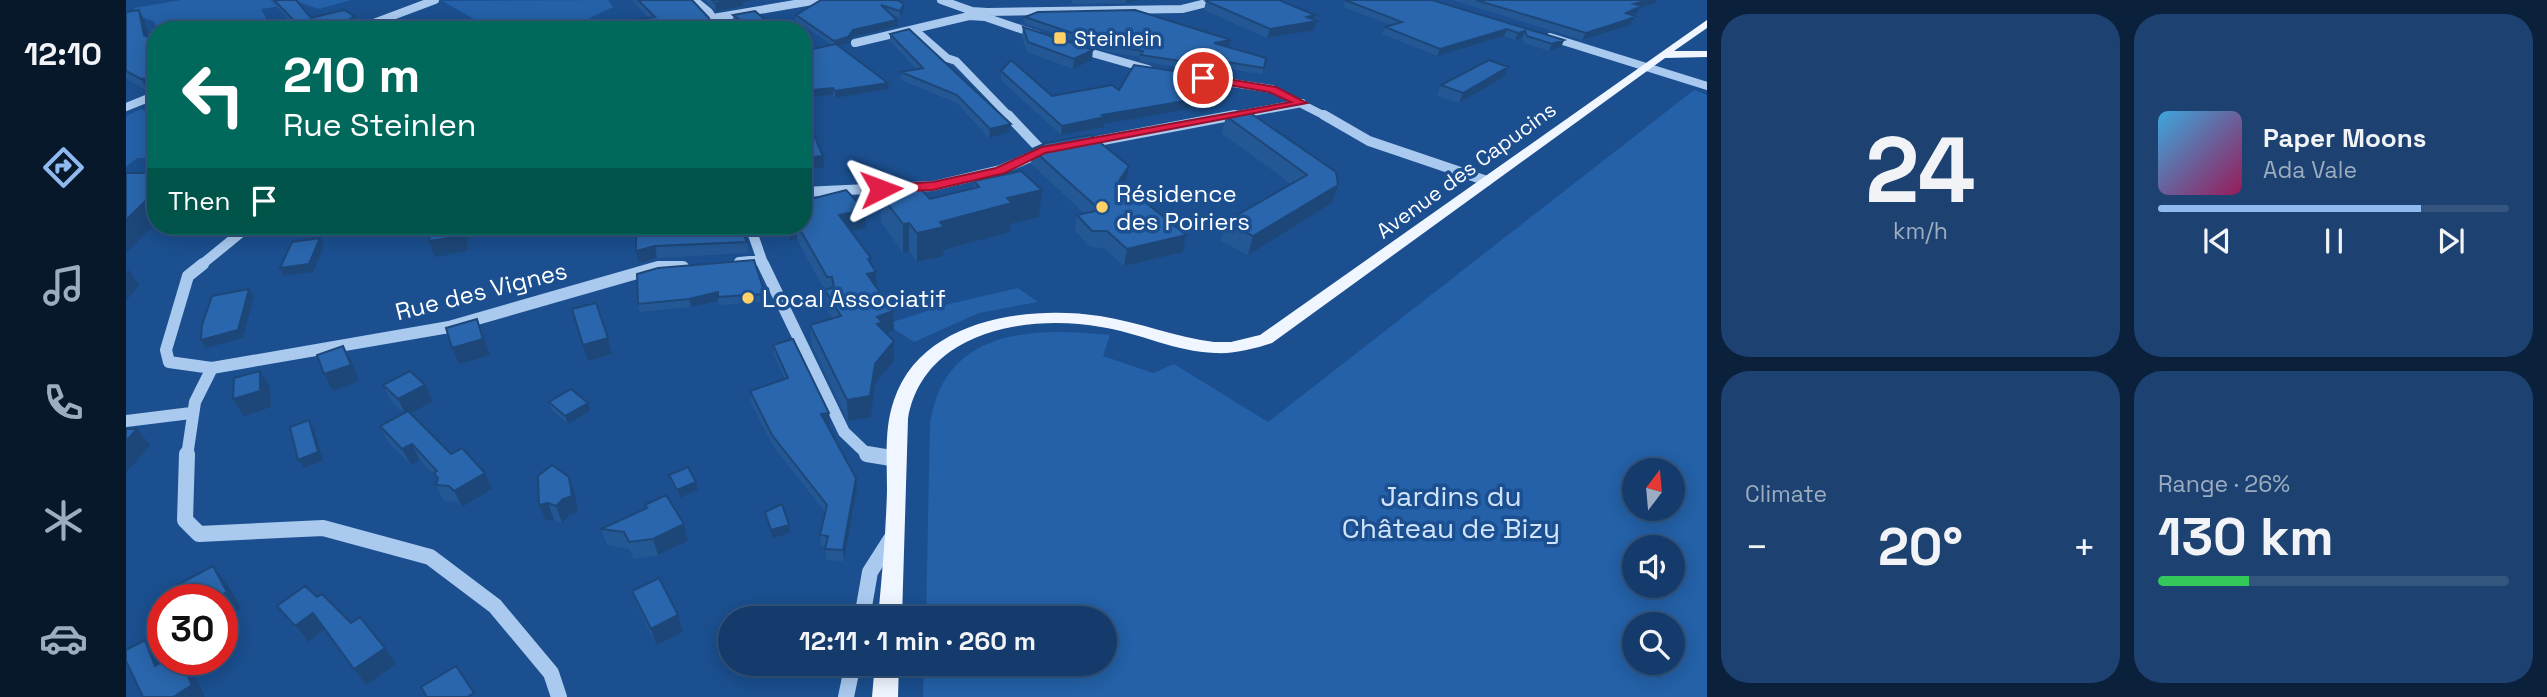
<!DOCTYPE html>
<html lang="en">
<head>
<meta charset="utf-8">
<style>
  :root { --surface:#143b6b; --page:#1d4271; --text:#f1f3f6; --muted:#9dadc1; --line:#33557e; --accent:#90b9f0 }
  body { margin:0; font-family:"Space Grotesk",sans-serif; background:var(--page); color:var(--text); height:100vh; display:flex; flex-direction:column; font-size:26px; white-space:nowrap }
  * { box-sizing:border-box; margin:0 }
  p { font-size:23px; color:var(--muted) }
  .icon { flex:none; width:38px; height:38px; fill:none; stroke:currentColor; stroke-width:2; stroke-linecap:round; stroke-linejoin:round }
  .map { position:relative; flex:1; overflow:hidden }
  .panel { display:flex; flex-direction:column; gap:14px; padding:14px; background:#0b203b; width:840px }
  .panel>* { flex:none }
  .banner { position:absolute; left:21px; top:21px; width:665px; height:214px; border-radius:28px; box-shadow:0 4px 18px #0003,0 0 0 2px var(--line); background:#00695c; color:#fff; overflow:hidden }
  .needle { width:46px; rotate:16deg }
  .tools { position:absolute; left:1496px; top:458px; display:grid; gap:14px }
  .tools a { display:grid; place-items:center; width:63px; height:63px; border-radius:50%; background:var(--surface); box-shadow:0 4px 18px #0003,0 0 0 2px var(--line); font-size:35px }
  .speed { position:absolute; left:21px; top:584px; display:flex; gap:14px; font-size:35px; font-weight:700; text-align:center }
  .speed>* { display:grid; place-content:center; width:91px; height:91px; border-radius:50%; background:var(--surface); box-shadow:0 4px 18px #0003,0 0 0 2px var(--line); line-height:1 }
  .speed .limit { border:10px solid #d22; background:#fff; color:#111 }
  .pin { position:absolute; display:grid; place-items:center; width:60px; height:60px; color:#fff; margin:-30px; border:4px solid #fff; border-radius:50%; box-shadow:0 2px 7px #0007 }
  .me { position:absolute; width:77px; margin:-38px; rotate:87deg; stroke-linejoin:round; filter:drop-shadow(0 0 5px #0008) }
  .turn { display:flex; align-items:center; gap:24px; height:147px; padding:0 21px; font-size:32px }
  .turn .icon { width:91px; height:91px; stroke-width:2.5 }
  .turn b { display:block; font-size:49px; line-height:60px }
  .then { display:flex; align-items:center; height:66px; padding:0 21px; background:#0003; gap:14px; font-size:26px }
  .big { font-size:52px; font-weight:700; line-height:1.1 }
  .panel .tile { flex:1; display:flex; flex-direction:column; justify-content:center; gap:10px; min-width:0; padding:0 24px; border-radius:28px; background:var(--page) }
  .panel .dial { align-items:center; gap:0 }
  .dial b { font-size:91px; line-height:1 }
  .song { display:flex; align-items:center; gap:21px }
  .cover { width:84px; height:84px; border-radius:10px; background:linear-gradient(135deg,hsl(200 70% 55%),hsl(330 70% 35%)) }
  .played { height:7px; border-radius:4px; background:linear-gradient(90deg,var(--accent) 75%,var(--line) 75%) }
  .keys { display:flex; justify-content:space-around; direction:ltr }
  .heat { display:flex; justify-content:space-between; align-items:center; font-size:38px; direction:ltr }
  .charge { height:10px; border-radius:5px; background:linear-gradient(90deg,#34c759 26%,var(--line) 0) }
  .panel .tiles { flex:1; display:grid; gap:14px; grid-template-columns:repeat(2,1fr) }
  .trip { position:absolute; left:592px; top:606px; width:399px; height:70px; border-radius:35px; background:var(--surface); box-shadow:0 4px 18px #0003,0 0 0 2px var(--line); font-weight:700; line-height:70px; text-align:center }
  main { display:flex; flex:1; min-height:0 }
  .tab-bar { display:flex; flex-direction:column; width:126px; justify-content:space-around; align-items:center; background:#08182b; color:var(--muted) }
  .tab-bar .icon { width:49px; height:49px }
  .tab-bar .selected { color:var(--accent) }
  .tab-bar b { font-size:32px; color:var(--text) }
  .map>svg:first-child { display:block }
</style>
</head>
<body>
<main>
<nav class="tab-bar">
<b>12:10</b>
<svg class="icon selected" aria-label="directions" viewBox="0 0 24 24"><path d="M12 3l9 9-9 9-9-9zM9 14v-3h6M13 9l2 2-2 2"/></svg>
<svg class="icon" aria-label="music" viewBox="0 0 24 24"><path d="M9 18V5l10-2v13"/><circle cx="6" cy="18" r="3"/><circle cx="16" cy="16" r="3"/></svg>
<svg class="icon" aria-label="phone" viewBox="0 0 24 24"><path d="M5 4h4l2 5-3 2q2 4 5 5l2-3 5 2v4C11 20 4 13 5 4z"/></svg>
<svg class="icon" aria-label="climate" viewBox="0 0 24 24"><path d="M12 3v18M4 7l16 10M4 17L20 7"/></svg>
<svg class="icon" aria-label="car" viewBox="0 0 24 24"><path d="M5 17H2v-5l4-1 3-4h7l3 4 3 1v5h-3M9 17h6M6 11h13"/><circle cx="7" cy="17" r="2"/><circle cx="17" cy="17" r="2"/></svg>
</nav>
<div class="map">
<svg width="1581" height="697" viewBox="0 0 1581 697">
  <rect width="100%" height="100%" fill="#1b4f8f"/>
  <path fill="#2461a8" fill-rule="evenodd" d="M55 0H225L193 9 175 3 135 9 141 20 155 30H33L27 21 10 15 8 8Z
    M482 0 487 7 439 30H359V25L316 1Z
    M1568 90 1581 95V697H797L798 663H978V618H800L804 421C807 411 809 399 814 389 845 325 925 329 984 335L977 356 1027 373 1048 364 1142 422ZM1508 471H1547V509H1508ZM1508 548H1547V586H1508ZM1508 625H1547V663H1508Z
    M15 109 23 113 30 111V158H11L0 167V116Z
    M892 288 912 302 853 313 788 342 760 324 823 304Z"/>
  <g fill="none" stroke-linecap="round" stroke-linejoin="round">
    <path stroke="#a9c9ee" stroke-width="8" d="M568 0 583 12 594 30
      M815 0 846 11 861 12 1056 9 1092 0
      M587 18 692 0
      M229 30 309 0
      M790 31 821 58 830 61 884 117
      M1424 37 1581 86
      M729 43 843 16 859 17 912 35
      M952 49 1022 69
      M1060 76 1146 89 1201 117
      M0 107 30 95
      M1100 117 1176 103"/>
    <path stroke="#a9c9ee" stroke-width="10" d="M882 115 916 151
      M1198 115 1243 141 1361 181
      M956 144 1109 115
      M677 192 807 186 874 170 921 150
      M624 226 638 266
      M613 262 635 260
      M74 266 123 226"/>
    <path stroke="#a9c9ee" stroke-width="12" d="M637 264 718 432 741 454 750 456
      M86 368 323 327 532 267H557
      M0 421 65 413
      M61 456 69 402 86 368 43 362 40 350 62 276 77 264"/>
    <path stroke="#a9c9ee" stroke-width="16" d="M61 454 59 520 73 534 197 528 304 557 369 606 425 673 433 697
      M741 454 771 459
      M736 618 744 572 765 539
      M720 697 727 663"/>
    <path fill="#f0f6ff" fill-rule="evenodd" d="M1581 20V28L1548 51H1581V57L1539 58 1146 343C1127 349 1109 354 1089 353 1050 352 1014 333 975 327 901 314 797 331 782 419L776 618H752C756 575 760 532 761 490 761 460 758 428 768 400 795 319 901 305 974 316 1013 322 1049 337 1088 342H1105L1134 335Z
      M749 663H773L772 697H746Z"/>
  </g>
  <path fill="#245895" d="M144 0H170L185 18 228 16 230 23 223 29 252 30H173Z
    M506 0H566L583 18H523Z
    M578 0H629L617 2V6L590 11Z
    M771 0 778 10 774 17 765 14 771 20 772 26 727 37 723 43 712 46 762 83V89L709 98 707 95 677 98 706 45 670 21V15Z
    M946 0H1014L1000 3 946 4Z
    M1219 0H1306L1438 40 1435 47 1423 51 1398 43 1396 38 1389 40 1378 36 1311 56 1256 34 1259 27 1265 25 1217 7Z
    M1326 0H1531L1530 3 1514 8 1511 13 1507 15 1509 16 1504 25 1456 40Z
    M1080 1 1189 15 1187 20 1191 21 1188 30 1141 38 1078 10Z
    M13 10 19 21 22 38 30 42V90L22 91 0 79V12Z
    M607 15 644 24 645 30H620L608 21Z
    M899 17 1103 46H1101L1140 58 1136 74 1081 66 1079 72 1014 61V57L983 52 898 23Z
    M897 27 966 60 947 69 901 52 896 37Z
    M764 34 884 132 863 138 831 103 775 80V72L790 69 764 41Z
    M1382 67 1378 77 1333 103 1311 96 1315 85Z
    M875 71 926 96 1074 84 1063 109 978 124V127L935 135 875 80Z
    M1100 116 1212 185 1206 203 1122 255 1095 241 1099 222 1165 184 1096 133Z
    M906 149 1000 182 998 185 1060 235 1057 252 998 266 978 248 964 247 949 231 951 215 958 213 905 164Z
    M848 181 916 190 913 217 885 224 884 232 818 250 817 256 791 262 783 251 777 253 755 222 754 194 804 199 847 188Z
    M654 226 740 228 725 232 745 258V264L750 272 751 287 768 331 761 334 768 361 749 384 745 417 722 421 686 345 684 325 706 318 701 309 699 291 671 239 663 241Z
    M510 233 621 242 623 253 531 258 513 263Z
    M639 294 640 301 593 305 592 301 565 307 514 312 512 304Z
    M647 345 703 413 704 424H701L731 489 718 561 700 560V547L695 546 694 535 699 512 647 446 625 402 624 391 659 379 648 355Z
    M257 385 307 401 284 413 325 454 366 489 336 507 331 502 318 501 310 485 311 481 310 477 294 460 285 465 262 442 254 426 278 413 265 401Z
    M423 402 464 411 442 424 426 410Z
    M543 475 572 490 554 498 546 484Z
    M449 494 452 513 444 515 436 523 428 519 420 521 413 505Z
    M519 505 558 524 562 541 532 555 508 559 503 549 481 545 475 529 520 508Z
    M506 591 552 615 557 632 530 645 512 607Z
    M191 597 259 648 270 664 240 685 199 629 182 642 163 622 151 606Z"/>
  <path fill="#1d4779" d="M604 0H629L617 2V6L590 11 589 3Z
    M1000 0H1014L1000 3Z
    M1522 0H1531L1530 3 1514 8 1511 13 1496 20 1500 13 1508 4Z
    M778 4V10L774 17V11Z
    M13 10 19 21 25 47 18 35Z
    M1189 15 1187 22 1191 21 1188 30 1141 38 1144 29Z
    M228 16 230 23 223 28 220 22Z
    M1509 16 1504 25 1456 40 1460 33Z
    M771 20 772 26 727 37 723 43 709 47 708 41 727 30Z
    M644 24 645 30H626L625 28Z
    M1381 29 1378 36 1311 56 1314 49Z
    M1399 31 1396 38 1389 40 1392 33Z
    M1105 40 1103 46 1087 49 1088 43Z
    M1438 40 1435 47 1423 51 1426 44Z
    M967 50 966 60 947 69 948 59Z
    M1382 67 1378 77 1333 103 1337 93Z
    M1075 75 1074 84 1063 109 978 124V127L935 135 936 126 976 115Z
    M27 77 30 86V90L22 91 15 79Z
    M762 83V89L709 98V91Z
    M707 88V95L677 98V91Z
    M885 124 884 132 863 138 864 129Z
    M697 156 698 167 677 169V158Z
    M1003 166 1000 182 991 196 993 181Z
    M1212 185 1206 203 1122 255 1127 236Z
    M916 190 913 217 885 224 884 232 818 250 817 256 791 262V233L814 222 881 198Z
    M30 191V223L0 253V220Z
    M739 210 740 228 714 234 713 215Z
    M783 223V251L777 253V224Z
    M199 226H229L201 229Z
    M336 226H339L342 232 341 251 309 257 303 241Z
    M661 226H670L671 239 663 241Z
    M1060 235 1057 252 998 266 1001 249Z
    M194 238 198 246 187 272 158 276 154 268Z
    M529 246 531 258 513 263 510 251Z
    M745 258 746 273 750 272 751 291 742 293V259Z
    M3 270 13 285 0 301V273Z
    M123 289 128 296 117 338 80 348 75 340Z
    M592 292V301L565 307 563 299Z
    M767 311 768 331 756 335 752 344 751 317Z
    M351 319 364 355 333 364 326 348Z
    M482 338 486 354 462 361 457 345Z
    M768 341V361L749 384 745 417 722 421 721 400 749 364Z
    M217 346 226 362 233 381 207 391 198 374Z
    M134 371 144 387 145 407 118 416 107 399Z
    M299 385 307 401 280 416 272 399Z
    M462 403 464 411 442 424 439 416Z
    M703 413 704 424 696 425 695 414Z
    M183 420 188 429 197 460 178 468 172 460Z
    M11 429 24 445 0 473V441Z
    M286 444 294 460 285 465 276 449Z
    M359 473 366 489 336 507 328 491Z
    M443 477 449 494 452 513 444 515 436 523 430 506Z
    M730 478 731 489 718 561 717 550Z
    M570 482 572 490 554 498 551 490Z
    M422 503 428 519 420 521 413 505Z
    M558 524 562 541 532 555 527 539Z
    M663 525 664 533 646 538 645 530Z
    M87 566 100 582 115 608 96 619V600H86Z
    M187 613 199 629 182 642 169 626Z
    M552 615 557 632 530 645 525 629Z
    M19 640 33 655 44 681 29 666Z
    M259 648 270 664 240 685 228 669Z
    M54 660H57L65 668 79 697H47Z"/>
  <path fill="#2a66ad" stroke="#1d4779" stroke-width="2" d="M148 0H170L185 18 218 10 228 16 220 22 223 29 242 24 252 30H177Z
    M512 0H566L583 18 586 30H509L507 20 529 17Z
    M586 0H604L589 3Z
    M695 0H771L778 4 774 11 755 5 771 20 727 30 722 37 708 41 670 15Z
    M1084 0H1153L1189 15 1181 17 1191 21 1144 29 1080 1Z
    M1219 0H1306L1438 40 1426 44 1401 36 1399 31 1392 33 1381 29 1314 49 1259 27 1276 22Z
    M1350 0H1522L1508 4 1515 6 1500 13 1509 16 1504 18H1507L1460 33Z
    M13 10 18 35 30 42V85L27 77 15 79 0 71V12Z
    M1009 10 1105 40 1088 43 1140 58 1138 68 1083 59 1080 65 1015 55 1017 51 984 46 899 17 912 12Z
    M629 11 644 24 625 28 607 15Z
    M897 27 967 50 948 59 902 42Z
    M783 29 885 124 864 129 831 95 775 72 797 68 764 34Z
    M710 44 762 83 709 91 707 88 677 91V51Z
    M885 60 926 96 986 85 993 90 1008 65 1075 75 1065 100 976 115 979 117 936 126 875 71Z
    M1363 60 1382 67 1337 93 1315 85Z
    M1123 112 1210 172 1212 185 1127 236 1099 222 1181 175 1100 116Z
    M677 114H679L697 156 677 158Z
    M965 135 1003 166 993 181 1060 235 1001 249 981 231H966L951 215 974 210 906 149 920 143Z
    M895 171 916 190 881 198 886 203 814 222 818 227 791 233 783 223 777 224 754 194 792 186 804 199 853 187 848 181Z
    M0 173H30V191L0 220Z
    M720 190 739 210 713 215 745 258 742 259 750 272 741 274 767 311 751 317 756 322 751 324 768 341 749 364 744 396 721 400 684 325 715 316 699 290 708 287 706 277H701L672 226H677V201Z
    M305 226H336L335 236 303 241Z
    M550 226H614L621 242 529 246 510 251V233L550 229Z
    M194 238 183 264 154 268 166 242Z
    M628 260 639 294 592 297V292L563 299 512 304 511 274 532 268Z
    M123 289 112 330 75 340 76 325 86 296Z
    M470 303 482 338 457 345 446 309Z
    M351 319 357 339 326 348 320 328Z
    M667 339 703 413 695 414 730 478 717 550 699 549 702 536 694 535 701 505 646 435 624 391 662 378 647 345Z
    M217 346 225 365 198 374 191 355Z
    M134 371V391L107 399 108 378Z
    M284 371 299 385 272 399 257 385Z
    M445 389 462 403 439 416 423 402Z
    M282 411 325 454 336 448 359 473 328 491 323 486 310 485 312 478 308 473 311 471 286 444 276 449 254 426Z
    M183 420 192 452 172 460 164 427Z
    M0 429H11L0 441Z
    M426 465 443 477 446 496 437 499 430 506 422 503 413 505 412 476Z
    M562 467 570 482 551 490 543 475Z
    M540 495 558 524 527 539 503 542 498 532 475 529 521 508 519 505Z
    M656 504 663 525 645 530 639 512Z
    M87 566 101 592 86 600H58L51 585Z
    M533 578 552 615 525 629 506 591Z
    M179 586 191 597 196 594 225 623 234 617 259 648 228 669 187 613 169 626 151 606Z
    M19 640 29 666 39 660H54L66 685 47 697H17L0 661V650Z
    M330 666 348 693 341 697H301L295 687Z"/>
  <path fill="#e11d48" stroke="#92132f" stroke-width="2" d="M1077 75 1150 87 1181 103 919 153 879 173 807 190 755 192 749 189 755 185 807 182 870 168 916 147 1165 102 1143 92 1073 80V76Z"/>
  <g fill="#ffd166" stroke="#1b4f8f" stroke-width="2.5">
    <rect x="927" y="31" width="14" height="14" rx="3.5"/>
    <circle cx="976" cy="207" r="7"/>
    <circle cx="622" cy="298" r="7"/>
  </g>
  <g text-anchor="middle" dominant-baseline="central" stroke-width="7" stroke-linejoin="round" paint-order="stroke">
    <g font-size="21" fill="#fff" stroke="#1b4f8f" text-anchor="start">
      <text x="948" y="38">Steinlein</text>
    </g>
    <g font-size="21" fill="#fff" stroke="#1b4f8f">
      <text transform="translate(1340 170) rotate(-36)">Avenue des Capucins</text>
    </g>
    <g font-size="24" fill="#fff" stroke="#1b4f8f" text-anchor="start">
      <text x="990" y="193">Résidence<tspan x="990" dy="28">des Poiriers</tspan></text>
      <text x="636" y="298">Local Associatif</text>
    </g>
    <g font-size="24" fill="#fff" stroke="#1b4f8f">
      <text transform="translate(355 291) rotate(-14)">Rue des Vignes</text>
    </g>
    <g font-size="28" fill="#cfe3fa" stroke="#1b4f8f">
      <text x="1325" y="496">Jardins du<tspan x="1325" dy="32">Château de Bizy</tspan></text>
    </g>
  </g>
</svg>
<div class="tools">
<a><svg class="needle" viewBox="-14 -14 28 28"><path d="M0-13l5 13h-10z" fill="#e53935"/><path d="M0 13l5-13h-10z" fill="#9dadc1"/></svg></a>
<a><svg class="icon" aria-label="sound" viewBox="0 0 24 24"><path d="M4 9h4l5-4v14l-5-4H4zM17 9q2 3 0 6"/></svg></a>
<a><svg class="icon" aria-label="search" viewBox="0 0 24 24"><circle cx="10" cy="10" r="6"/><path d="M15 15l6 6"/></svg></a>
</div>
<div class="speed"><div class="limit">30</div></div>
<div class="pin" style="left:1077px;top:78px;background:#d93025"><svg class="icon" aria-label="arrive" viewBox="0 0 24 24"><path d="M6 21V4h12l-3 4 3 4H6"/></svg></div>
<svg class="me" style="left:755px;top:189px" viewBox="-20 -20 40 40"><path d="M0-17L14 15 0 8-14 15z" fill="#e11d48" stroke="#fff" stroke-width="4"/></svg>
<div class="trip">12:11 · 1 min · 260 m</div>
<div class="banner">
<div class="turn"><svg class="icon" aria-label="left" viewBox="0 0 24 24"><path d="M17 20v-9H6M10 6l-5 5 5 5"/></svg><div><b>210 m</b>Rue Steinlen</div></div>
<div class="then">Then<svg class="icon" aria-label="arrive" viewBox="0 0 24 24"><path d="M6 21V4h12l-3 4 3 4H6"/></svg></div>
</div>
</div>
<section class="panel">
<div class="tiles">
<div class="tile dial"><b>24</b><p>km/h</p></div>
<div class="tile">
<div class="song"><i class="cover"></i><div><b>Paper Moons</b><p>Ada Vale</p></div></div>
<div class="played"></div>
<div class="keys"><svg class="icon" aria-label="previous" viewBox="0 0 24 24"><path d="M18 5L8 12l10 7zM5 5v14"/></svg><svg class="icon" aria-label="pause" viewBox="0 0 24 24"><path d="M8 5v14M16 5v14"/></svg><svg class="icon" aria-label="next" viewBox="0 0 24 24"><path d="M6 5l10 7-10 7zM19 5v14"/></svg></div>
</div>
<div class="tile"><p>Climate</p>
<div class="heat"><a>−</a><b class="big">20°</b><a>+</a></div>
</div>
<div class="tile"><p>Range · 26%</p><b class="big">130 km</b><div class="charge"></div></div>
</div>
</section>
</main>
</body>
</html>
